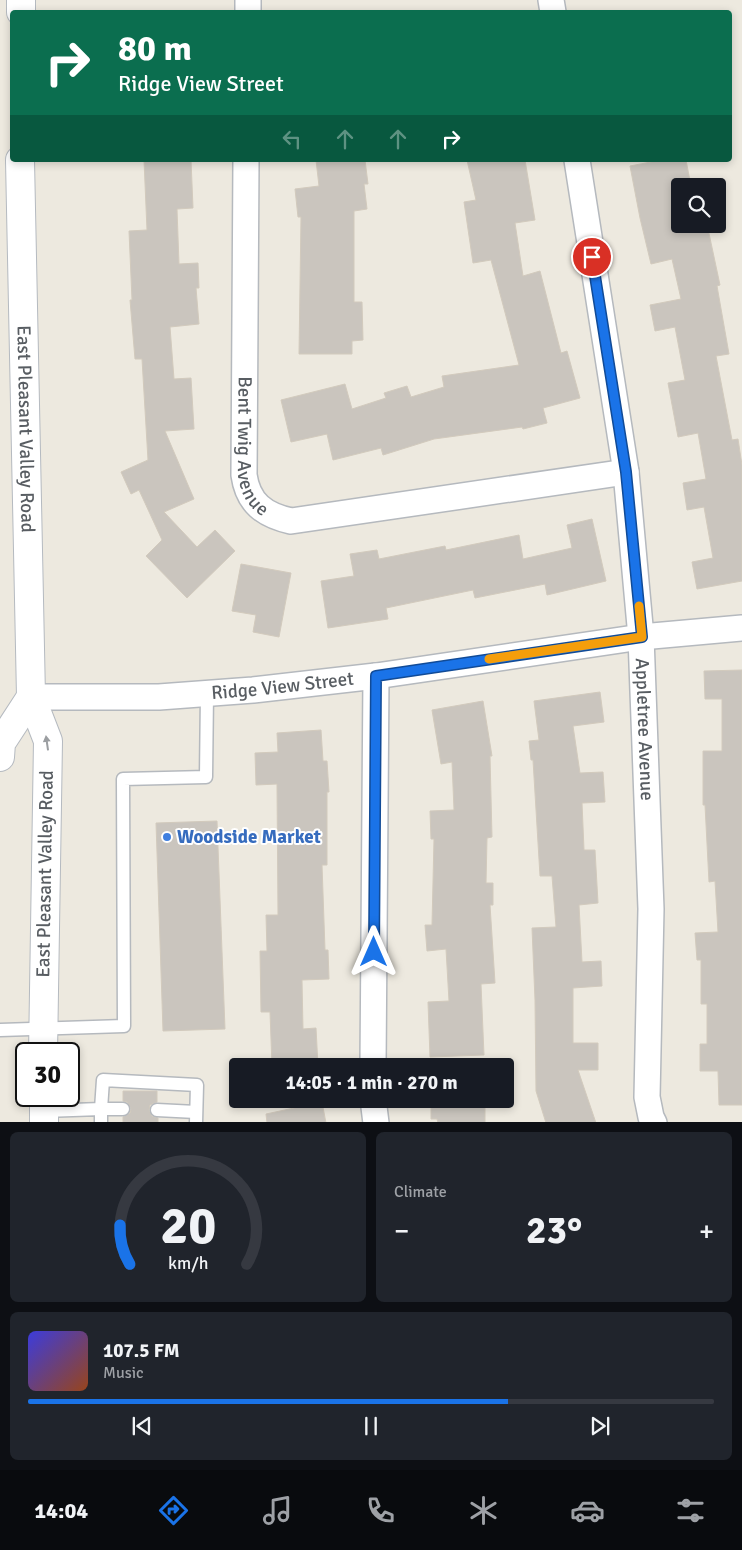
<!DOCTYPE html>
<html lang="en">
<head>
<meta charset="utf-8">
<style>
  :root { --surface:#171b24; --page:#20242c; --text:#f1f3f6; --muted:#9ea1a6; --line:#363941; --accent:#1a73e8 }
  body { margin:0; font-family:Signika,sans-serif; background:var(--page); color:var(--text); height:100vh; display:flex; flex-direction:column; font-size:19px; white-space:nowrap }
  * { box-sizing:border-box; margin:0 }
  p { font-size:16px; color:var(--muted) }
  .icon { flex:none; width:28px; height:28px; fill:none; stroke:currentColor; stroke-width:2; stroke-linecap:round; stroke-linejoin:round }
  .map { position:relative; height:1122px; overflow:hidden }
  .side { display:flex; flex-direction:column; gap:10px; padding:10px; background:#0d0f14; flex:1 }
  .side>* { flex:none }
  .banner { position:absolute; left:10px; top:10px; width:722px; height:152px; border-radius:5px; box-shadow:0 2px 8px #0003; background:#0b6e4f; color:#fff; overflow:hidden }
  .tools { position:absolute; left:671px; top:178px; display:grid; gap:10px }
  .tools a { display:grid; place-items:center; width:55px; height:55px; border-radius:5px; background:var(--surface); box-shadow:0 2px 8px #0003; font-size:25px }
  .speed { position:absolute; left:15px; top:1042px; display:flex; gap:10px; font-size:25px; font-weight:700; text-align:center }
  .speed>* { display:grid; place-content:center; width:65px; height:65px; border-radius:50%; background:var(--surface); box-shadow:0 2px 8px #0003; line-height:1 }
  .speed .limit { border:2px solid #111; border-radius:8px; background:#fff; color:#111 }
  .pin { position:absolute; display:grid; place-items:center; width:42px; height:42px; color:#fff; margin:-21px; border:2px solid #fff; border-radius:50%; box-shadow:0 1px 5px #0007 }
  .me { position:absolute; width:55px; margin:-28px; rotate:0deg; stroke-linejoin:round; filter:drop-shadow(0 0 4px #0008) }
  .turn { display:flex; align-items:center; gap:18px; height:105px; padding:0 25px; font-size:22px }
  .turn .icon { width:65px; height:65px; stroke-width:2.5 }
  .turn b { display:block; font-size:35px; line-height:42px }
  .lanes { display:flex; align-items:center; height:48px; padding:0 25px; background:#0003; justify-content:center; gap:25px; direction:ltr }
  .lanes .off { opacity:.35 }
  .big { font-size:38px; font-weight:800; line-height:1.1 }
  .side .card { flex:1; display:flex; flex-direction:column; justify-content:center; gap:8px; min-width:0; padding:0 18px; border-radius:8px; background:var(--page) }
  .side .dial { align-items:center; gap:0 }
  .dial svg { height:130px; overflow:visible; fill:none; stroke:var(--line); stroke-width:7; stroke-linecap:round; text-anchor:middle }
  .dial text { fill:var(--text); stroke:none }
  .song { display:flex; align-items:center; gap:15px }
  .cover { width:60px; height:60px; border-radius:8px; background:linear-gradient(135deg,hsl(240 70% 55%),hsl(20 70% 35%)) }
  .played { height:5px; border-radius:2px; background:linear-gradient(90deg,var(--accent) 70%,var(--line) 70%) }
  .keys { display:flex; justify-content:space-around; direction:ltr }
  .heat { display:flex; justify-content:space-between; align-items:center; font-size:28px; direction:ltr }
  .side .tiles { flex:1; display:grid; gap:10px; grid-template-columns:1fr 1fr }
  .card:last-child { grid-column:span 2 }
  .trip { position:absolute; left:229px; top:1058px; width:285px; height:50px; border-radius:5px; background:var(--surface); box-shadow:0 2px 8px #0003; font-weight:800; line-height:50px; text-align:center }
  .dock { display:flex; height:80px; justify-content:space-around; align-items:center; background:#090b0e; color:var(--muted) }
  .dock .icon { width:35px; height:35px }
  .dock .on { color:var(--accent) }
  .dock b { font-size:22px; color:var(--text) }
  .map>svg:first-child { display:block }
</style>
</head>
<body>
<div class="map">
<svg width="742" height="1123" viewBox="0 0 742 1123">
  <rect width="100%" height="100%" fill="#ede9df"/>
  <path fill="#cac5be" stroke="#d2cabd" d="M144 160H191L193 208 177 209 179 264 198 263 199 288H196L199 324 170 327 174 379 191 378 194 429 165 431 194 499 164 512 197 547 215 530 235 551 187 598 146 556 162 540 139 490 131 494 121 472 148 460 142 359H135L130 300H132L129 231 147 230Z
    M316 160H365L368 184H364L367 209 354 211V302H362L363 340 352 341V354H299L301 217H298L295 189 319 186Z
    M467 160H525L535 220 515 223 523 276 540 271 561 353 567 351 580 398 543 408 547 423 523 429 522 427 434 439 383 455 381 448 333 460 327 434 291 442 281 400 345 384 352 409 386 398 384 393 407 386 411 397 444 387 442 376 519 365 491 260 473 263 464 202 476 200Z
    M661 160H686L691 186H680V230L707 224 720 285 717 286 729 354 716 356 732 440 738 439 742 465V581L697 589 692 562 713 558 704 507 687 510 683 483 706 479 698 433 678 437 668 383 685 380 675 327 655 331 650 305 681 299 672 259 651 264 640 218 630 166Z
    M592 519 606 581 547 595 545 584 475 598 473 590 386 608 388 619 328 628 321 581 354 576 350 554 377 550 379 559 445 546 446 550 519 535 523 559 572 548 567 525Z
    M241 564 291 573 279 637 253 632 256 615 232 611Z
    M742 670V1105H719L718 1071H700V1044H707V1004H701V960H697L695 933 718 932 715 881 709 882 705 805H703V751H722V699H705L704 671Z
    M600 692 604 722 573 726 580 773 603 772 605 802 582 803 584 850H595L598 903 579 905 582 962 601 961 602 986 573 988V1043H598V1070H578L596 1123H546L536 1091 535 1000 532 928 556 927 552 876H540L533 760H531L529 741 539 740 534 701Z
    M483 701 492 756H490L492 837 487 838 486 883H493V905H490L495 983 481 984 484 1055 430 1057 428 1002 449 1001 446 949 427 951 425 925H432L434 839H431L430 811 454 810 452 762 441 764 432 710Z
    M321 730 323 761H327L329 792H327V865H322L325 950H328L329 979 302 980 303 1029 316 1028 318 1066H272L270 1012H261L260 951H267L266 915H278L277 784 256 785 255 753 278 752 277 733Z
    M217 821 225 1029 163 1031 156 823Z
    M123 1091H157V1102L150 1105 149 1110 152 1116 158 1118V1123H123V1117L130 1113 131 1109 127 1102 123 1101Z
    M431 1099H485V1123H438L437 1119H431Z
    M322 1102 326 1123H267L266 1114Z"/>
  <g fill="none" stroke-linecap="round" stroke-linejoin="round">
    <defs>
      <path id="lane" d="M0 1030 124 1026 123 779 206 777 207 693
        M123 1109H101L103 1080 197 1085 196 1123
        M157 1110 196 1112
        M44 1111 101 1109V1123"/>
      <g id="street">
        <path d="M551 0 553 12"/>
        <path d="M248 12V0"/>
        <path id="s1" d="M246 160 244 475C248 503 264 515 291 521L626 472"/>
        <path id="s2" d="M577 160 626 472 641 637 651 909 647 1097 651 1117 654 1123"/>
        <path id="s3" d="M31 697H159L253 690 376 676 641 637 742 628"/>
        <path d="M373 1066 376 676"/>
        <path d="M373 1099 376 1123"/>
      </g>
      <g id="secondary">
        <path d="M21 12V0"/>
        <path id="s4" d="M20 160 31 697 48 741 43 1054"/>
        <path d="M0 757 1 743 31 697"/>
        <path d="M44 1096V1123"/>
      </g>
    </defs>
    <use href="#lane" stroke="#b5b9be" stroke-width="15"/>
    <use href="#street" stroke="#b5b9be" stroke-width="28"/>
    <use href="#secondary" stroke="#b5bac0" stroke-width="30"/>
    <use href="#lane" stroke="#fff" stroke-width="12"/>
    <use href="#street" stroke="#fff" stroke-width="25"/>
    <use href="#secondary" stroke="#fff" stroke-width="28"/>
  </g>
  <defs><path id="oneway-solid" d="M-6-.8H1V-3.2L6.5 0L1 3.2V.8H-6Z" transform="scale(1.25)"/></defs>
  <use fill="#9b9ea1" href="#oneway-solid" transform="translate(47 743) rotate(-98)"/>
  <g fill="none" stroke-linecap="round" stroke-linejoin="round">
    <defs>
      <path id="route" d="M374 952 376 676 642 637 626 472 592 257"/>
    </defs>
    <use href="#route" stroke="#114b97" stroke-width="12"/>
    <use href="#route" stroke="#1a73e8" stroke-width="9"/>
    <path stroke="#f59e0b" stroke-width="9" d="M489 659 642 637 639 606"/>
  </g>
  <circle fill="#3f7fe0" stroke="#fff" stroke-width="2" cx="167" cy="837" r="5"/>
  <g text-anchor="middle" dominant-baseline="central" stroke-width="4" stroke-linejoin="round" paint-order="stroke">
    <g font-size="19" fill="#585d62" stroke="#fff">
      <text stroke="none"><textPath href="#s4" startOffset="269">East Pleasant Valley Road</textPath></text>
      <text stroke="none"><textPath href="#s1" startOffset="288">Bent Twig Avenue</textPath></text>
      <text stroke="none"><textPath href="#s3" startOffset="252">Ridge View Street</textPath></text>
      <text stroke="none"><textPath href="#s2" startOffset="574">Appletree Avenue</textPath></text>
      <text transform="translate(45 874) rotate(-89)">East Pleasant Valley Road</text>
    </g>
    <g font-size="19" font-weight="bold" fill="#366cbe" stroke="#fff" text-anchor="start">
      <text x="177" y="837">Woodside Market</text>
    </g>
  </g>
</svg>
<div class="tools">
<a><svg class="icon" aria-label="search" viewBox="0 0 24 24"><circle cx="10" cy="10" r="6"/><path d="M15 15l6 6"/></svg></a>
</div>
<div class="speed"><div class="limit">30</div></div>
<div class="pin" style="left:592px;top:257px;background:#d93025"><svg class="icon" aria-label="arrive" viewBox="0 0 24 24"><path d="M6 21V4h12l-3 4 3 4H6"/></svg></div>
<svg class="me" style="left:374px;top:952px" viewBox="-20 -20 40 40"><path d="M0-17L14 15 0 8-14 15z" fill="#1a73e8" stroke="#fff" stroke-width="4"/></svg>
<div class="trip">14:05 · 1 min · 270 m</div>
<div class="banner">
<div class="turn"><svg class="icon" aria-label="right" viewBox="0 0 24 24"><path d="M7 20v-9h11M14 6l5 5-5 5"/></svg><div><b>80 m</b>Ridge View Street</div></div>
<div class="lanes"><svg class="icon off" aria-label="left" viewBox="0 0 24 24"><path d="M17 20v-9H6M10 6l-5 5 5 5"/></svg><svg class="icon off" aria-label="ahead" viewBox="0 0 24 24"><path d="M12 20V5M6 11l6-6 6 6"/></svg><svg class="icon off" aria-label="ahead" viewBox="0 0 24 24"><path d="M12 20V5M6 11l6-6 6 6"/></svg><svg class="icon" aria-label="right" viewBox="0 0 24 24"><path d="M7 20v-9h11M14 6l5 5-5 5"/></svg></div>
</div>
</div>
<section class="side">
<div class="tiles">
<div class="card dial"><svg viewBox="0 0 100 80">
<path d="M14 69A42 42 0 1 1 86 69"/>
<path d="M14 69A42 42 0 0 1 8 45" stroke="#1a73e8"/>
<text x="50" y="56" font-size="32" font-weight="700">20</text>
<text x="50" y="72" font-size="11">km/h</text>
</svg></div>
<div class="card"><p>Climate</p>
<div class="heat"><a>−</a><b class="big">23°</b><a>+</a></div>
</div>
<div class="card">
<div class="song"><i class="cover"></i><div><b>107.5 FM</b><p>Music</p></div></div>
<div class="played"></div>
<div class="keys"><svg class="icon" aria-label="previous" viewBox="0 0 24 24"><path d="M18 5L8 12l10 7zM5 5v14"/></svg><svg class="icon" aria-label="pause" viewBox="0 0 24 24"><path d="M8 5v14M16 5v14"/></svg><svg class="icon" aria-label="next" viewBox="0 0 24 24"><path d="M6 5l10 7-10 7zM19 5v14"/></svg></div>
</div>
</div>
</section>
<nav class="dock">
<b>14:04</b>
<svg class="icon on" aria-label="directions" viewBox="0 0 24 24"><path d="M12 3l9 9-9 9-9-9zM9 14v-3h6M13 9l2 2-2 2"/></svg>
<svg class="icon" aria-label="music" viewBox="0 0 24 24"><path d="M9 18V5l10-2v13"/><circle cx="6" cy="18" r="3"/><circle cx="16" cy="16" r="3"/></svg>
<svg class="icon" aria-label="phone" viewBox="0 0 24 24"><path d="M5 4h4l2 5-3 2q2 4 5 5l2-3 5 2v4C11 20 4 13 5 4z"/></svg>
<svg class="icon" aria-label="climate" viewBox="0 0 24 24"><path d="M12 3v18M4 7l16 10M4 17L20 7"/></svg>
<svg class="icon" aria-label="car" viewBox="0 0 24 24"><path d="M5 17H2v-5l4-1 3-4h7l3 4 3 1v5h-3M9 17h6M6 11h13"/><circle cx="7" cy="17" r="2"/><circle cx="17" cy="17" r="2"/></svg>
<svg class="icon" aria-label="filters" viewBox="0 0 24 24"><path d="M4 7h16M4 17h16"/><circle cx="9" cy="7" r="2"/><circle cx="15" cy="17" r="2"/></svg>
</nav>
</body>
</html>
